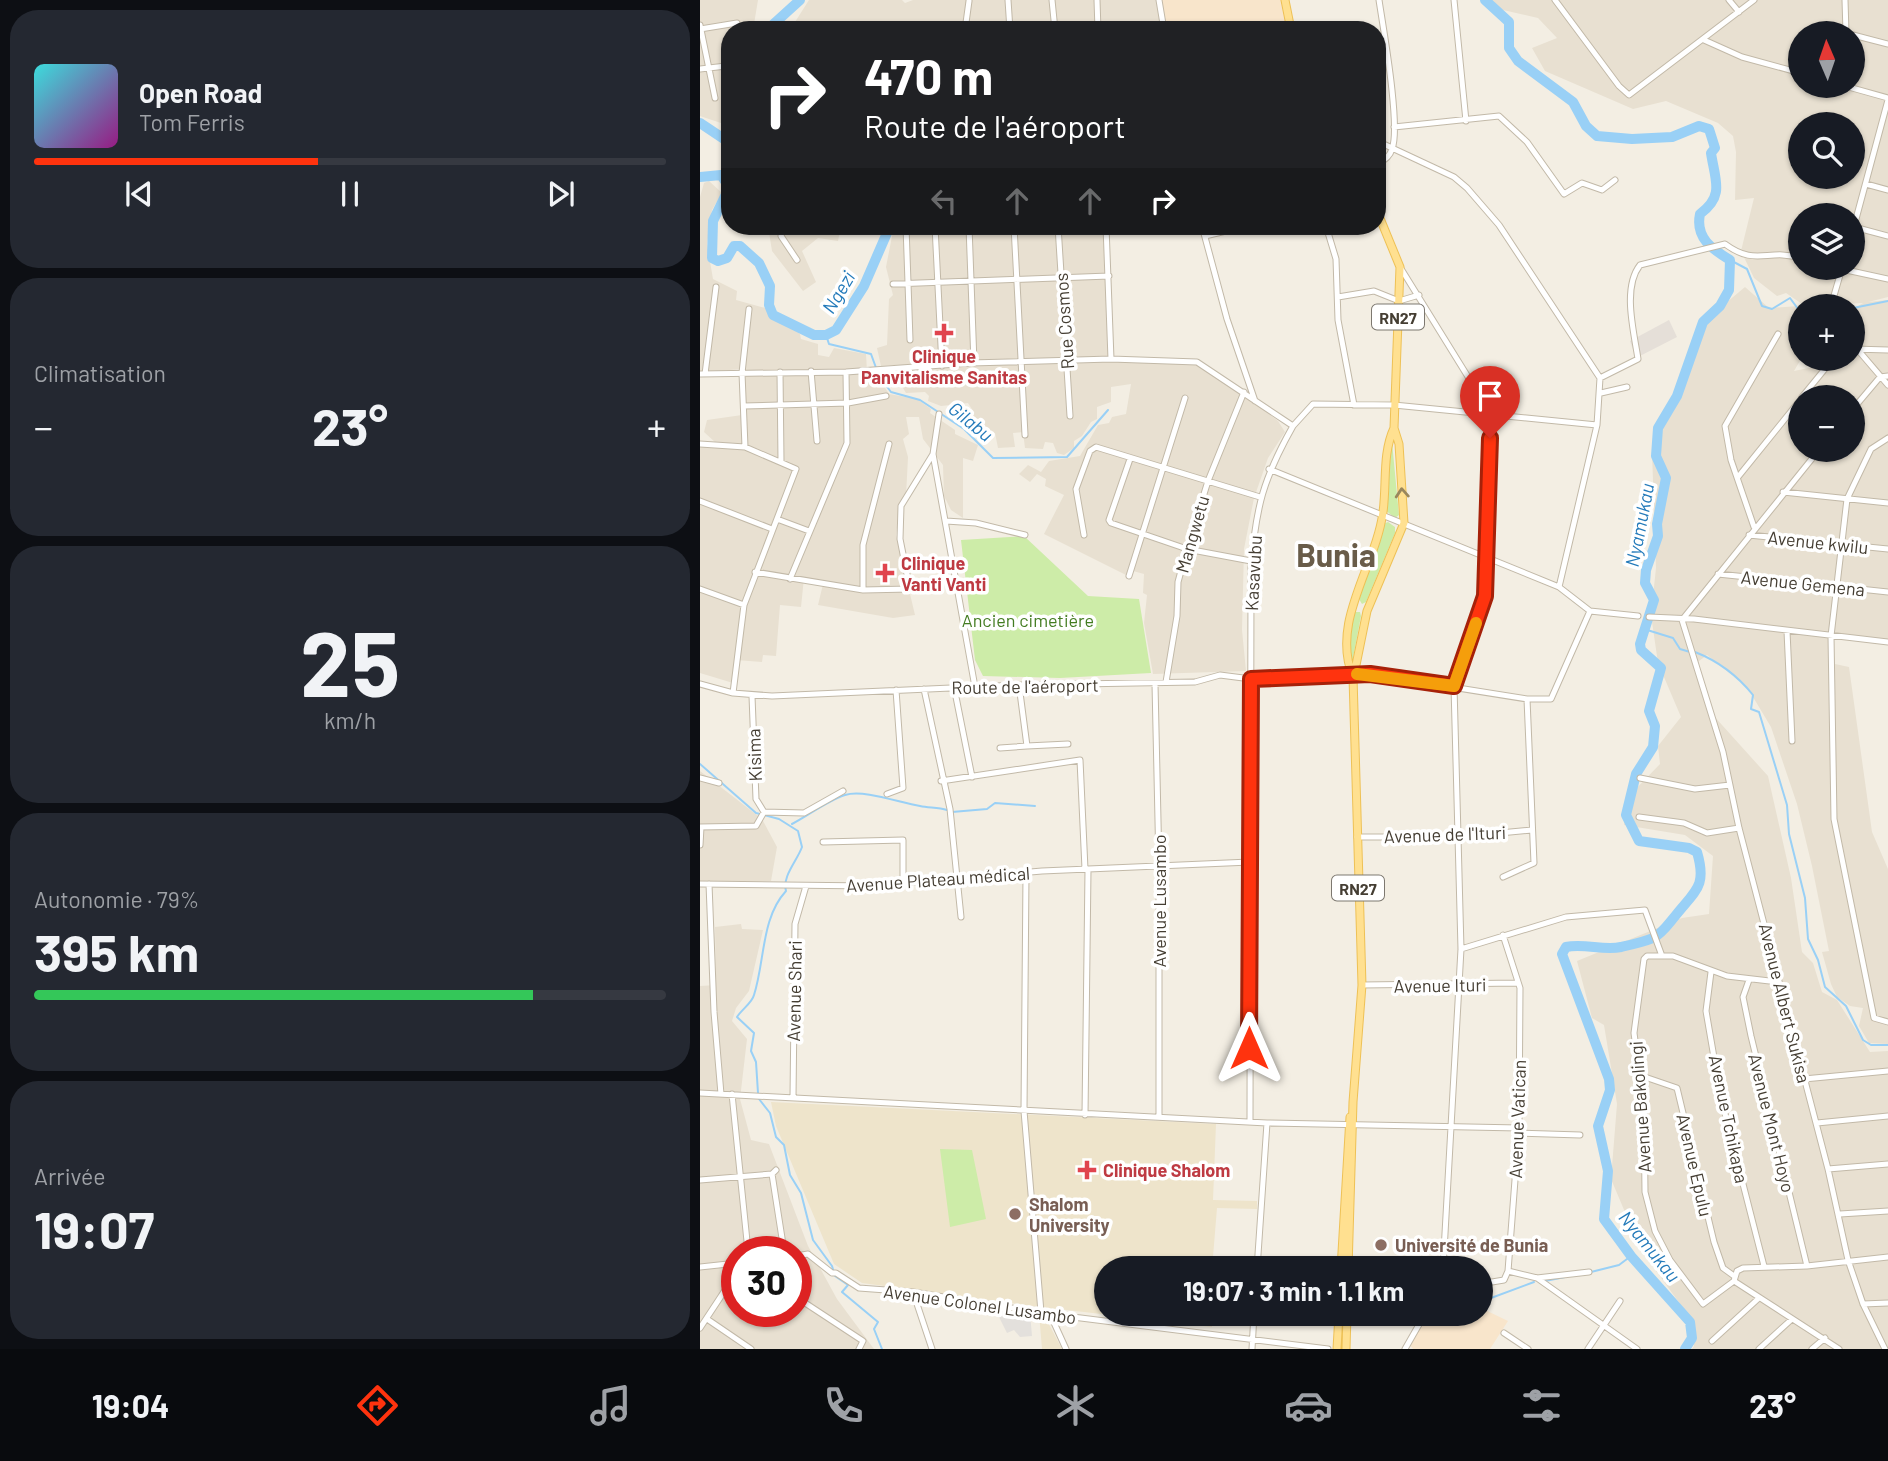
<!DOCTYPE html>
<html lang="fr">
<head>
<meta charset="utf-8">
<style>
  :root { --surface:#171b24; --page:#242831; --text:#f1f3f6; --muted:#9ea1a6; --line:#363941; --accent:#ff330e }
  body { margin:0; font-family:Barlow,sans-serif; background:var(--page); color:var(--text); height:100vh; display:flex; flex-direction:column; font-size:26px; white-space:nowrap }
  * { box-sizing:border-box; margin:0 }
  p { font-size:23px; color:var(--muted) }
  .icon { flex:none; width:38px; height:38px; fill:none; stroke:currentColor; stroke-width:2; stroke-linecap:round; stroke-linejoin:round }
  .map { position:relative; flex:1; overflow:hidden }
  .details { display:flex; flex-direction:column; gap:10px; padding:10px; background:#0d0f14; width:700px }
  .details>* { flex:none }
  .hud { position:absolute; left:21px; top:21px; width:665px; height:214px; border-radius:28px; box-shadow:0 2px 5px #0004; background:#202124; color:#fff; overflow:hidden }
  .needle { width:46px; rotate:358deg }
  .fabs { position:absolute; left:1088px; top:21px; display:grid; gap:14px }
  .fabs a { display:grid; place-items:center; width:77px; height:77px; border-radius:50%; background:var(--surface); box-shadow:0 2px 5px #0004; font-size:35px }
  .speed { position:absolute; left:21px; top:1236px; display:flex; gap:14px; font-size:35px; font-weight:700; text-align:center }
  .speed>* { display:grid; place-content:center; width:91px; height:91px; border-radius:50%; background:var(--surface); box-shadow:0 2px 5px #0004; line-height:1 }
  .speed .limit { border:10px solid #d22; background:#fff; color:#111 }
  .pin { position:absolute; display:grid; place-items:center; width:60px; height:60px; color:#fff; margin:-72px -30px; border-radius:50% 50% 50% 0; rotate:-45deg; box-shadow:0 0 7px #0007 }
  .pin .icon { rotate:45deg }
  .me { position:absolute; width:77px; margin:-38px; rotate:0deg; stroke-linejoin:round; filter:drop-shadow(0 0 5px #0008) }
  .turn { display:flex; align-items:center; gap:24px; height:147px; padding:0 28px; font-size:32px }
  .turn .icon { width:91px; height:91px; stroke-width:2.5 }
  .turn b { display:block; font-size:49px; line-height:60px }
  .lanes { display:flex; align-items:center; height:66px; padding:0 28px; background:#0003; justify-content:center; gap:35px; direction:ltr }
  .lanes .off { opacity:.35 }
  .big { font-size:52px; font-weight:700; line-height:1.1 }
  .details .tile { flex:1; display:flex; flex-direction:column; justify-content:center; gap:10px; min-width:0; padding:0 24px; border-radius:28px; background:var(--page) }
  .details .dial { align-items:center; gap:0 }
  .dial b { font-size:91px; line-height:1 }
  .song { display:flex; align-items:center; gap:21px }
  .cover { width:84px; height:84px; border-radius:10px; background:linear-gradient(135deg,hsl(180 70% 55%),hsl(310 70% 35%)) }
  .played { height:7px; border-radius:4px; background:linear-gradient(90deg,var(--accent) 45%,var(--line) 45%) }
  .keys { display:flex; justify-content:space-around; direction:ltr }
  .heat { display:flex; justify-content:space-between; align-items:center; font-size:38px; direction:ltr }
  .charge { height:10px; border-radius:5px; background:linear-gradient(90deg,#34c759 79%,var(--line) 0) }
  .trip { position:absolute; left:394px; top:1256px; width:399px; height:70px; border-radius:35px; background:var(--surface); box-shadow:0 2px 5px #0004; font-weight:700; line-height:70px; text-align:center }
  .tab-bar { display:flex; height:112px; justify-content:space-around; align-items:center; background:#090b0e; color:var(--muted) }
  .tab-bar .icon { width:49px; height:49px }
  .tab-bar .on { color:var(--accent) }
  .tab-bar b { font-size:32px; color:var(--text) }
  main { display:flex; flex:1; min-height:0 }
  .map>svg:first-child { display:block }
</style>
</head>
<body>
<main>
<section class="details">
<div class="tile">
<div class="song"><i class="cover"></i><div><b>Open Road</b><p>Tom Ferris</p></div></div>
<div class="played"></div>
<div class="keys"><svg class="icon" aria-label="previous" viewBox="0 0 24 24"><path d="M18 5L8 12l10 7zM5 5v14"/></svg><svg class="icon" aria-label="pause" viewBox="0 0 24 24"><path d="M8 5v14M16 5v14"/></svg><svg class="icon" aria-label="next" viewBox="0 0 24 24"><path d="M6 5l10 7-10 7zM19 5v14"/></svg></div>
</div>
<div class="tile"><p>Climatisation</p>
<div class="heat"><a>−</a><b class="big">23°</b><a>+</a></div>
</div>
<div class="tile dial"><b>25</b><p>km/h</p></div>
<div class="tile"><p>Autonomie · 79%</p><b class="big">395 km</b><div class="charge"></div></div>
<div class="tile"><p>Arrivée</p><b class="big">19:07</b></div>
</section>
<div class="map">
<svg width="1188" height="1349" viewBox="0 0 1188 1349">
  <rect width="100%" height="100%" fill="#f3eee3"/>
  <path fill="#e8e0d1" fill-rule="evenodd" d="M0 0H58L53 30H30V126L0 116Z
    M109 0H202L205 3 213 0H457L461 30H80L84 23 95 22Z
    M791 0H1188V297L1168 302 1188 300V645L1132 634 1135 664 1149 667 1172 832 1188 869V1044L1169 1043 1159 1026 1163 1008 1150 1006 1137 997 1131 984 1122 952 1129 951 1112 866 1097 804 1071 727 1047 687 1007 655 995 664 1013 715 1068 776 1091 878 1102 952 1113 963 1122 992 1137 1000 1170 1052 1188 1051V1349H992L994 1346 991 1319 941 1250 911 1179 917 1104 904 1025 892 1018 877 961 982 918 1009 914 1013 856 985 835 924 825 928 797 960 764 958 746 981 717 958 663 951 615 956 568 952 452 979 391 996 328 1045 287 1069 308 1099 306 1101 359 1094 371 1123 365 1126 359H1153V309L1163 303 1105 306 1086 293 1077 296 1054 278 1041 251 1054 198 1035 200 1036 152 1033 136 1018 123 966 101 933 109 845 71 832 48 857 38 838 18 790 7ZM1101 33H1153V86H1101ZM1101 124H1153V177H1101ZM1101 215H1153V268H1101ZM1101 397H1153V450H1101Z
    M9 181 22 193 12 210 7 244 13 279 37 291 36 300 69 309 74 318 88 325 100 334 101 339 118 344V355L129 357 134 348 166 354 167 371 175 372 189 394 217 399 231 409 230 413 255 430V434L278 445 273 461 263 458V518L251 510 244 496 243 465 223 439 219 417H206L209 434 203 439 208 457 206 496 200 506 196 535 215 615 193 618 118 605 124 580 104 578 101 607 80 605 76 656 63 655 62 662 36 660 33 683 0 673V443H16L4 432 7 420 42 415 40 369 0 373V197L4 183Z
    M68 226H141L138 241 118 238 102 251 116 282 103 291 72 251Z
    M194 226H403L409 360 495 363 517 374 578 421 585 432 568 458 554 498 544 549 542 630 546 671 453 674 444 623 447 595 443 593 444 574 433 571 430 577 344 534 364 495 345 486 346 479 337 474 330 482 319 474 328 465 341 472 349 461 380 456 398 425 409 423 412 417 426 414 431 384 411 387V402L397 407V419L391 422 382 436 374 441V448L364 455 357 453 353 443 345 442 343 449 325 448 323 432 313 433 315 447 298 448 295 433 280 438 262 423 273 411 268 403 241 406 228 401 229 396 225 392 206 393 197 378V365L181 366 177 348 187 345 189 299 193 295 186 267Z
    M0 771 62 819 77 847 71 881 0 882Z
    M41 924 42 929 63 930 49 991 36 1008 32 1021 47 1039 40 1099 51 1140 69 1144 108 1246 137 1299 174 1349H0V986L16 985 15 927ZM37 1251H96V1311H37Z"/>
  <path fill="#f8e5cb" d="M462 0H581L587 30H466Z
    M781 1308 808 1321 790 1349H713L709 1344 726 1314H780Z"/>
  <path fill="#e5dfd8" d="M969 320 977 337 936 358 930 341Z"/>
  <path fill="#eee4cb" d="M71 1102 516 1124 513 1200 557 1201V1209L517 1208 512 1269H406V1314H512V1327L333 1306 162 1283 134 1264 76 1126Z
    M339 1313H343L362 1349H342Z"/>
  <path fill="#cdeca8" d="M692 442 699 515 695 518 685 510Z
    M688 522 695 527V533L666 602 662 604 659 599 683 524Z
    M324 536 388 596 439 599 451 673 360 678 283 676 275 660 261 540Z
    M655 612H660L661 616 652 663 649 636Z
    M240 1149 272 1150 286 1219 250 1227Z"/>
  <path fill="#e3e0dc" d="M301 1310 330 1313 332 1336 320 1337 314 1330 307 1333 299 1317Z"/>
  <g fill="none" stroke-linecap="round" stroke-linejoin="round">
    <path stroke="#99d0f6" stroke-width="2" d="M1030 260 1047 269 1062 306 1072 309 1090 298 1101 313
      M1153 308 1188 301
      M126 335 129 344 171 354 179 376 191 392 220 400 264 429 293 458 367 457 408 410
      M944 629 973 638 980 649 990 652
      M995 652C1018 661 1037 675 1053 695L1051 709 1059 712 1087 805 1089 834 1105 898 1108 939 1118 960 1125 987 1146 1006 1163 1040 1171 1045H1188
      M0 764 56 813 79 819 98 831 102 847C97 861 82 876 86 891 61 918 65 961 54 995 52 1003 42 1009 37 1017L54 1033 51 1051 56 1062 58 1093
      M252 812 287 809 295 803 335 806
      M92 824C109 815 127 801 145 795 164 789 200 803 220 806 229 808 238 807 247 810
      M59 1099 70 1113 76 1137 84 1145 90 1175 101 1193 113 1240 132 1266 135 1276 148 1285 142 1292 178 1322 174 1329 182 1349
      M891 1272 919 1265 931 1256
      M845 1281 865 1277
      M783 1301 834 1282"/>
    <path stroke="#99d0f6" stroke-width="10" d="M785 0 809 22V48L818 61 873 102 886 126 897 136 932 139 972 137 999 126 1009 129 1015 148 1011 153C1015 180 1025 196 1000 214 995 238 1012 249 1030 260L1029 290 1020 306 1003 322 977 396 958 428 956 456 966 478 957 524 958 536 946 570 945 583 954 600 940 644 941 650 961 668 949 711 955 726 953 747 936 774 926 815 939 841 989 848 997 852C1007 886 996 890 976 915 969 923 963 933 953 938 944 942 930 945 921 947 904 951 884 943 866 947L862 954 909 1079 910 1090 898 1126 908 1171 904 1219 931 1256 990 1322 992 1338 985 1349
      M67 30 100 0
      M0 123 30 143
      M0 177 21 175 29 187
      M30 186 13 221 12 258 18 261 27 258 34 246H40L59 263 70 286 69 305 73 315 114 335H126L136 330 164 286 190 226"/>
    <defs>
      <path id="minor" d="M308 0 310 30
        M352 0 355 30
        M397 0 398 30
        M459 0 464 30
        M754 0 766 121
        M855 0 919 86 929 95 1054 0
        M1029 0 1039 12
        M1145 0 1146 33
        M0 25 15 98
        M0 29 37 23
        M265 30 269 1
        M1153 35 1188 44
        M1004 40 1042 57 1101 73
        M0 69 26 66 30 72
        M1145 86 1188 98
        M694 127 799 116 827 142 864 194 882 183 902 190 915 180
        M677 141 754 177 767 188 799 225 900 378 897 425 859 587
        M677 164C684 161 690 156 692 149 701 127 683 27 679 0
        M1166 184 1188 190
        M83 226 81 236 97 260
        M206 226 210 340
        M235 226 242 366
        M269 226 274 363
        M314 226 325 435
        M358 226 370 416
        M406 226 411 359
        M502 226 527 319 555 401
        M626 226 636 259 638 320 654 405
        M1154 227 1188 236
        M1153 230 1188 100
        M505 236 547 226
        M700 267 791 414 785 596 754 686 761 949 743 1269
        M1137 268 1188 279
        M193 284 409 276
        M638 297 674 291 699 301 719 295
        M1131 306 1142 268
        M1153 349 1188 350
        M1158 350 1188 385
        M111 371 117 441
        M80 372 81 461
        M0 374 146 372 270 363 411 359 497 362 593 426 613 404 694 405 897 425
        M5 374 16 287
        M900 378 938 359C934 332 922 288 940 265L1025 244C1056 267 1067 248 1101 258
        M901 393 927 387
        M1102 397 1133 359
        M44 406 148 403 186 396
        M1153 409 1180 377 1188 376
        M239 414 233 454 275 687
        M1188 438 1171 449 1147 499 1131 636 1134 819 1174 1018 1188 1022
        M0 444 45 447 96 469 44 605 33 693
        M45 447 42 373 49 309
        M430 459 409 520 411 523 487 549 551 561
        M569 469 859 587 890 611 938 616
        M1038 477 1101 399
        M1083 492 1188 503
        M0 501 72 529
        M77 519 109 531
        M246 521 276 523 325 535
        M1054 527 1031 460 1025 426 1078 334
        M384 535 376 489 390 451 396 447 560 497
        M1049 535 1188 549
        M55 572 163 590 210 589 200 539 201 506 233 454
        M1018 574 1188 592
        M429 576 485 398
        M90 579 147 443 146 372
        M0 589 44 605
        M163 590V545L189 444
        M949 617 994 619 1188 642
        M982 620 1023 752 1039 828 1128 1169 1148 1260 1163 1304 1185 1349
        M982 620 1119 450
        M1087 631 1092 741
        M466 682 477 616 478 582 487 549 508 481 544 392
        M0 684 33 693 72 696 319 685 495 682 520 675 551 679 670 674 827 699H851L890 611
        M455 684 459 866V1117
        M319 685 327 746 368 744
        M254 687 272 777
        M224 689 250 809 261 917
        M52 696 56 799 64 812
        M300 748 327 746
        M0 778 19 783
        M940 778 995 789 1030 785
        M241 781 380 760 385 869
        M187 794 203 788 196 690
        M64 812 104 813 143 791
        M939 817 984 823 1007 833 1039 828
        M0 827 56 826 64 812
        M657 837H758L832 830
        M123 842 203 840V883
        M0 845 1 827
        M326 874 324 1111 341 1312
        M803 877 834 863 827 699
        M0 884 171 886 342 871 550 862
        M9 884 14 1012 21 1094
        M761 949 866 917 945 910 962 956
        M1011 972 1006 1011 1021 1098 1064 1266
        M1049 980 1043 997 1051 1036 1107 1266
        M1078 982 1027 976 973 956H947L944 959 934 1033 944 1108 945 1192 955 1231 970 1260 1003 1304 1034 1281 1037 1271 1043 1268 1107 1266 1188 1257
        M662 985 818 983
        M939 1075 977 1088 1014 1242 1023 1268 1034 1276
        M1104 1079 1188 1071
        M0 1093 567 1123 819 1128
        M32 1094 48 1251
        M93 1098 95 924 106 886
        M385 1115 388 870
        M550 1120 551 567C556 507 563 479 593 426
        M1117 1123 1188 1116
        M818 1133 880 1135
        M1128 1169 1188 1164
        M72 1174 84 1251
        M0 1180 72 1174 76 1170
        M1140 1214 1188 1211
        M96 1256 108 1254 132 1273H136L159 1288 213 1292 349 1314 628 1349
        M0 1267 37 1263
        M557 1269 567 1123
        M808 1271 837 1278 889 1272
        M837 1278 937 1349
        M1034 1281 1139 1349
        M780 1284 804 1280 808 1271 819 1128 820 988 803 935
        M213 1292 232 1349
        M96 1297 163 1341 159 1349
        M1163 1304 1188 1303
        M350 1314 366 1349
        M7 1319 51 1349
        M0 1328 37 1272
        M804 1333 828 1349
        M1012 1341 1059 1298
        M552 1349 554 1314
        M705 1349 725 1314
        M888 1349 920 1301
        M1059 1349 1092 1319
        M1112 1349 1125 1338"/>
      <path id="major" d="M585 0 591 30
        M651 673 656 665 667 611 704 523 699 444 694 428 700 267 677 211
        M641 1269 650 1117
        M648 1269 653 1102 662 985 653 677C630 621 676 566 683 512 687 483 682 454 694 428
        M637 1349 639 1314
        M646 1349 647 1314"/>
    </defs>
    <use href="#minor" stroke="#c2b9a8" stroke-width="7"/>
    <use href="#major" stroke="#eec156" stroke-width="9"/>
    <use href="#minor" stroke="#fff" stroke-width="5"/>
    <use href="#major" stroke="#ffe090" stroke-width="7"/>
  </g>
  <defs><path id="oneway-chevron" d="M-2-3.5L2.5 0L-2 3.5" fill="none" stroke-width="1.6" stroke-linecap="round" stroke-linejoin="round" transform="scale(1.75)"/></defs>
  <use stroke="#99875d" href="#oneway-chevron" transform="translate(702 493) rotate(-94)"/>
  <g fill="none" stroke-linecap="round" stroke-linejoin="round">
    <defs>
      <path id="route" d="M549 1048 551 679 670 674 754 686 785 596 790 438"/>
    </defs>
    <use href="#route" stroke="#a62109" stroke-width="18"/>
    <use href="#route" stroke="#ff330e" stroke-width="12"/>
    <path stroke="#f59e0b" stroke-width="12" d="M657 674 754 686 776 623"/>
  </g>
  <g fill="#e0444e" stroke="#fff" stroke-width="2.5">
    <path d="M240.5 322.5h7v7h7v7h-7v7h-7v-7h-7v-7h7z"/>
    <path d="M181.5 562.5h7v7h7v7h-7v7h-7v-7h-7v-7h7z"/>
    <path d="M383.5 1159.5h7v7h7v7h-7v7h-7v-7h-7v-7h7z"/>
  </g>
  <g fill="#8d6e63" stroke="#fff" stroke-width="2.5">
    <circle cx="315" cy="1214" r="7"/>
    <circle cx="681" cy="1245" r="7"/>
  </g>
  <g text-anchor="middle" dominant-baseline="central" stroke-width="7" stroke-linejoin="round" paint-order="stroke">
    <g fill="#fff" stroke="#7d7870" stroke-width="2">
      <rect x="672" y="304.5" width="52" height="25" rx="5"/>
      <rect x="632" y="875.5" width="52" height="25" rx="5"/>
    </g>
    <g font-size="16" font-weight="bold" fill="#453e33">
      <text x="698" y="317">RN27</text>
      <text x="658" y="888">RN27</text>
    </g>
    <g font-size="18" fill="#453e33" stroke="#fff">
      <text transform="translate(364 321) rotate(-94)">Rue Cosmos</text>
      <text transform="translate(492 534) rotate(-74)">Mangwetu</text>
      <text transform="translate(1118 542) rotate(6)">Avenue kwilu</text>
      <text transform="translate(553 573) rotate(-87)">Kasavubu</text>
      <text transform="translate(1103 583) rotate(6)">Avenue Gemena</text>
      <text transform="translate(325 686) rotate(-1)">Route de l'aéroport</text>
      <text transform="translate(54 755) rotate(-92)">Kisima</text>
      <text transform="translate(745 834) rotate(-2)">Avenue de l'Ituri</text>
      <text transform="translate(238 879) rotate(-4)">Avenue Plateau médical</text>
      <text transform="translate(459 901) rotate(-90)">Avenue Lusambo</text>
      <text transform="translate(740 985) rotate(-1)">Avenue Ituri</text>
      <text transform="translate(94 991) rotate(-89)">Avenue Shari</text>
      <text transform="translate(1085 1003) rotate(76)">Avenue Albert Sukisa</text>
      <text transform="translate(940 1107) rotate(-94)">Avenue Bakolingi</text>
      <text transform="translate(817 1119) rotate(-88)">Avenue Vatican</text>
      <text transform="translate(1029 1119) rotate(78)">Avenue Tchikapa</text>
      <text transform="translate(1072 1123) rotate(76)">Avenue Mont Hoyo</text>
      <text transform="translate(995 1165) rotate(77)">Avenue Epulu</text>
      <text transform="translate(280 1304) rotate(8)">Avenue Colonel Lusambo</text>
    </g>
    <g font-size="18" font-weight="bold" fill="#be3a42" stroke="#fff" text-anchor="start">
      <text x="244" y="356" text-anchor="middle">Clinique<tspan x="244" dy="21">Panvitalisme Sanitas</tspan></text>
      <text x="201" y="563">Clinique<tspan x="201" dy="21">Vanti Vanti</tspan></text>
      <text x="403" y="1170">Clinique Shalom</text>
    </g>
    <g font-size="18" fill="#437c21" stroke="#fff">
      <text x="328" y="620">Ancien cimetière</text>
    </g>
    <g font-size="18" font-weight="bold" fill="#785e54" stroke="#fff" text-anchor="start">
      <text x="329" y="1204">Shalom<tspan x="329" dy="21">University</tspan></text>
      <text x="695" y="1245">Université de Bunia</text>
    </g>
    <g font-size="19" font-style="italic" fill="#237aba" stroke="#fff">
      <text transform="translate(138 292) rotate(-59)">Ngezi</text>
      <text transform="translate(271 421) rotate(39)">Gilabu</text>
      <text transform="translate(939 525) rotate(-79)">Nyamukau</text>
      <text transform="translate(950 1246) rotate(51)">Nyamukau</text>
    </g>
    <g font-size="32" font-weight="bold" fill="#695c49" stroke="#fff">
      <text x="636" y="554">Bunia</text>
    </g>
  </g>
</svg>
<div class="fabs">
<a><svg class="needle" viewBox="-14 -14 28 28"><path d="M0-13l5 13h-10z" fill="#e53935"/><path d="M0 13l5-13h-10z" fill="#9ea1a6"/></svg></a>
<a><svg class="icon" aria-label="search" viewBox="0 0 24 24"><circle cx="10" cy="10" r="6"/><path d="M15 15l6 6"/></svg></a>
<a><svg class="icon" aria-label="layers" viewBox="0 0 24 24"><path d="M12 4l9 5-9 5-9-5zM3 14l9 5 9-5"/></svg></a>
<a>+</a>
<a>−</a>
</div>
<div class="speed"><div class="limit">30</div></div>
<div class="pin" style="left:790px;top:438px;background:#d93025"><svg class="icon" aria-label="arrive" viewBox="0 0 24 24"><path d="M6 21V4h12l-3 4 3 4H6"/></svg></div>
<svg class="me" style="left:549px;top:1048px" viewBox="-20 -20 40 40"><path d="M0-17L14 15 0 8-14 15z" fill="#ff330e" stroke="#fff" stroke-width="4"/></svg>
<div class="trip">19:07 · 3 min · 1.1 km</div>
<div class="hud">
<div class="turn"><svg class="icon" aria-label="right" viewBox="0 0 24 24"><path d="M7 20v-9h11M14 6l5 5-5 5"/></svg><div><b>470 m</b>Route de l'aéroport</div></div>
<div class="lanes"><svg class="icon off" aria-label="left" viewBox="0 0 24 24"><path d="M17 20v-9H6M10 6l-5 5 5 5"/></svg><svg class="icon off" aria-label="ahead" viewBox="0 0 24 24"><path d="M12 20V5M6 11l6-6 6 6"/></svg><svg class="icon off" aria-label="ahead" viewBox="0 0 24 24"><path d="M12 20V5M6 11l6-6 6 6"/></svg><svg class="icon" aria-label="right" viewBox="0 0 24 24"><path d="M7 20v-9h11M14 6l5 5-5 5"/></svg></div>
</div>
</div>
</main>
<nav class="tab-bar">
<b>19:04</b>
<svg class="icon on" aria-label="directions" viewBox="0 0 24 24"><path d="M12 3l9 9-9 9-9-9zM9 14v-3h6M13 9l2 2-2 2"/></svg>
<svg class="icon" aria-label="music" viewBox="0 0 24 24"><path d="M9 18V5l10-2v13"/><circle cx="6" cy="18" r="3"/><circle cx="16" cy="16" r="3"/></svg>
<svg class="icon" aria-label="phone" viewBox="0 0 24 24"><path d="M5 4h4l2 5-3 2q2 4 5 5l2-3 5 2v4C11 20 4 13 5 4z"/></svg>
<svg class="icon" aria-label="climate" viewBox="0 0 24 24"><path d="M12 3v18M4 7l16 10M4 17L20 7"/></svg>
<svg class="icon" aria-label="car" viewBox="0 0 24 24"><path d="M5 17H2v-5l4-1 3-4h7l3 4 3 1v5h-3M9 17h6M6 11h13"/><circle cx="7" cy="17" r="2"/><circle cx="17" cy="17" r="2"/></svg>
<svg class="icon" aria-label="filters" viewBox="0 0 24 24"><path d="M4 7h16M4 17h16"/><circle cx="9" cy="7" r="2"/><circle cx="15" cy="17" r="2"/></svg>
<b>23°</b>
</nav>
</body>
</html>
